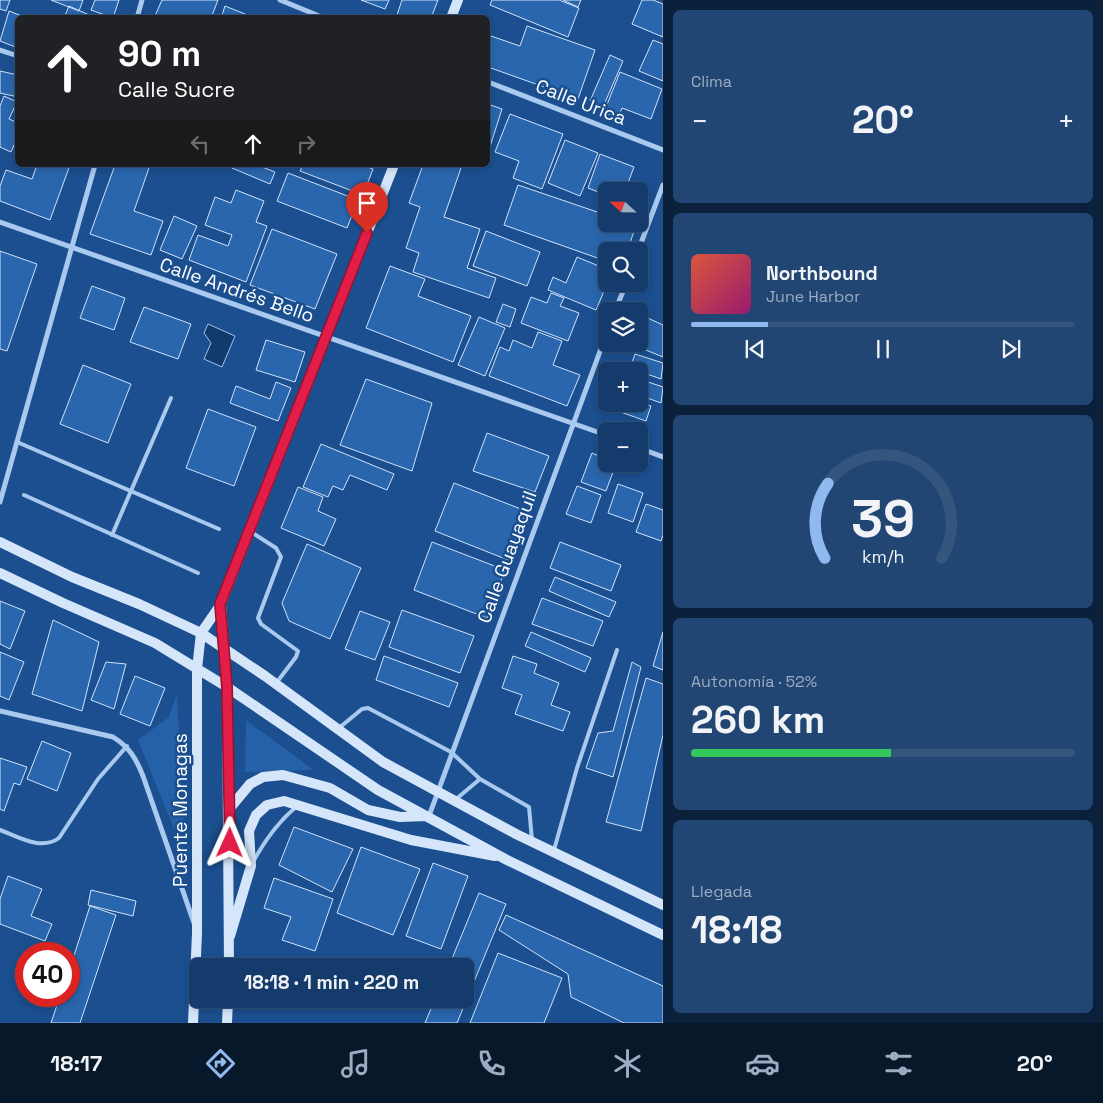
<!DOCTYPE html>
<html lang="es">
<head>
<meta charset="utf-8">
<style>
  :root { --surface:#143b6b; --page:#214673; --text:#f1f3f6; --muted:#9dadc1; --line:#33557e; --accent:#90b9f0 }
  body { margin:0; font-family:"Space Grotesk",sans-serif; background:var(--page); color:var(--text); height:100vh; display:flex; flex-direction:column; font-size:19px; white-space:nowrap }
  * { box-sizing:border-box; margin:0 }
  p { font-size:16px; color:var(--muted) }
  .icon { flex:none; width:28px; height:28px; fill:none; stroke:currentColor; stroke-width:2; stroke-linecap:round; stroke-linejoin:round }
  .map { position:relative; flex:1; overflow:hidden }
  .details { display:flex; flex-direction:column; gap:10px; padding:10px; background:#0b203b; width:440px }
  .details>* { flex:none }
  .banner { position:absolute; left:15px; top:15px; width:475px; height:152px; border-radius:8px; box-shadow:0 2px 8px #0003,0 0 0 1px var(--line); background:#202124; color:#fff; overflow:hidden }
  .needle { width:32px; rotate:292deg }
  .buttons { position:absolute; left:598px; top:182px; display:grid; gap:10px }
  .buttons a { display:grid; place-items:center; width:50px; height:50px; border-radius:8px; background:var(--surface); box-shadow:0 2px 8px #0003,0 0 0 1px var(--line); font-size:25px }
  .speed { position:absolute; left:15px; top:942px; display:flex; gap:10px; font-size:25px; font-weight:700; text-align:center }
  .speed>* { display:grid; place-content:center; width:65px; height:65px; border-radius:50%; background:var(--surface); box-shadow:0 2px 8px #0003,0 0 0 1px var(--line); line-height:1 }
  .speed .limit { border:8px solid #d22; background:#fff; color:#111 }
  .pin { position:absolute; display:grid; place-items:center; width:42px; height:42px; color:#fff; margin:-51px -21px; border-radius:50% 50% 50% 0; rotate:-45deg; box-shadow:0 0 5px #0007 }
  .pin .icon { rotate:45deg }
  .me { position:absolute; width:55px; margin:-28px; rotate:1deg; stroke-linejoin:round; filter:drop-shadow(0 0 4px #0008) }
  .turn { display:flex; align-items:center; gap:18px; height:105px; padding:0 20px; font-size:22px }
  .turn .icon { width:65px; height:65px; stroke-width:2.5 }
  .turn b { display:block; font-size:35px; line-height:42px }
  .lanes { display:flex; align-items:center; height:48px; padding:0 20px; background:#0003; justify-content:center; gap:25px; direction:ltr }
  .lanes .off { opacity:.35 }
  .big { font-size:38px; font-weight:700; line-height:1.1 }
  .details .widget { flex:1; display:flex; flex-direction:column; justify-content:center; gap:8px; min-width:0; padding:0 18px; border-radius:8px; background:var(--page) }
  .details .dial { align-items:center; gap:0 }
  .dial svg { height:130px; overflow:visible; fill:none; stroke:var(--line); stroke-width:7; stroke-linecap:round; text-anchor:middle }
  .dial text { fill:var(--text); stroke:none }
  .song { display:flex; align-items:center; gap:15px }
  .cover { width:60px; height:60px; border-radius:8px; background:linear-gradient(135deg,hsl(10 70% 55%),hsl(320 70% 35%)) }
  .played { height:5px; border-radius:2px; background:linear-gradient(90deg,var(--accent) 20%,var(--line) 20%) }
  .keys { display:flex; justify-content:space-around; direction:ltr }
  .heat { display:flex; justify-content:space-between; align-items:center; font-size:28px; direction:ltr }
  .charge { height:8px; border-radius:4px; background:linear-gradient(90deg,#34c759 52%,var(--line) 0) }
  .trip { position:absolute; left:189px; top:958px; width:285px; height:50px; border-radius:8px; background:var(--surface); box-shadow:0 2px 8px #0003,0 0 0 1px var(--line); font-weight:700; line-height:50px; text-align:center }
  .menu { display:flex; height:80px; justify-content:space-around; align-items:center; background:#08182b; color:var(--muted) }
  .menu .icon { width:35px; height:35px }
  .menu .active { color:var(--accent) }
  .menu b { font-size:22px; color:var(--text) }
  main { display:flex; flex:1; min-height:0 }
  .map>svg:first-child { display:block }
</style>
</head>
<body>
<main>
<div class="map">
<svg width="663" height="1023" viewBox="0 0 663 1023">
  <rect width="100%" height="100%" fill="#1b4f8f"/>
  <path fill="#2461a8" d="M177 693 185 856 138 740 169 717Z
    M246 720 314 770 245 772Z"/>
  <path fill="#123a6d" stroke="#9cc4f0" d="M208 324 235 336 222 367 204 359 211 343 204 333Z"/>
  <path fill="#2a66ad" stroke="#cfe3fa" d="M0 0H10L6 11 0 9Z
    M51 0H83L79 11Z
    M95 0H119L113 18 91 10Z
    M162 0H218L211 18H154Z
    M361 0H389L385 9Z
    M402 0H438L431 18H396Z
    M492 0H559L579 8 568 37 490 5Z
    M563 0H581L578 7Z
    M642 0H653L663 4V37L632 24Z
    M69 6 96 18H64Z
    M225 6 255 18H221Z
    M9 11 27 18H18V48L0 41Z
    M527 26 595 50 578 99 488 67V35L520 46Z
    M653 40 663 44V81L639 71Z
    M610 55 623 61 603 107 590 101Z
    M0 71 18 75V97L0 93Z
    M620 72 662 89 651 119 622 108 618 118 604 112Z
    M4 96 17 102 9 119 18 123V136L11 152 0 147V106Z
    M488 104 502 109 488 153Z
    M510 114 563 134 542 189 513 178 519 161 495 152Z
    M565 140 598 153 580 196 548 183Z
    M600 154 634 167 625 191H606V195L588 188Z
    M37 165H70L50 220 0 201V186L6 170 32 179Z
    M115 165H150L134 211 163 221 151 255 90 234Z
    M234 165H257L275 172 270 184 232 168Z
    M303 165H362L373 169 363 195 300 171Z
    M423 165H462L444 217 480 229 467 268 496 278 489 298 413 272 419 253 406 248 420 207 409 203Z
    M288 173 358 200 347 228 277 201Z
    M518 185 606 215V224L636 226 627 251H606V261L504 225Z
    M236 190 264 201 256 222 267 226 246 282 189 260 198 235 228 246 232 235 205 225 215 197 231 203Z
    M174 216 197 226 182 259 160 250Z
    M272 229 337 254 315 309 250 285Z
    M486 231 540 252 527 286 473 266Z
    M0 251 37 264 7 351 0 349Z
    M577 257 606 269 607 284 596 310 548 290 553 277 566 283Z
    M390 266 425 279 418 296 471 316 453 362 366 328Z
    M92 286 125 298 114 330 80 318Z
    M551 293 564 298 560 306 579 313 568 341 521 323 531 297 547 303Z
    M503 304 516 309 510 327 496 322Z
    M144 307 191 324 178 359 130 342Z
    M639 314 663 325V357L631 344H639Z
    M479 317 505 328 485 376 458 365Z
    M538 332 562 341 553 365 580 375 567 406 489 376 500 347 509 351 513 340 532 348Z
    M266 340 305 352 295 382 256 370Z
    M635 354 663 363 661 379 630 368Z
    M83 365 131 384 108 443 60 424Z
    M366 379 432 403 412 471 340 445Z
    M639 379 663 387 661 403 639 395Z
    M276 382 291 388 278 421 230 403 236 386 270 399Z
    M639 402 651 406 646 421 615 410 617 404Z
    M208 409 256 427 234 486 186 468Z
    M487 433 549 456 535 492 473 471Z
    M321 444 394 474 387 490 350 475 343 490 333 486 328 497 303 487Z
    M592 453 606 459V464H616L606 491 581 482Z
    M454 483 526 511 508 560 435 531Z
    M618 484 643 493 633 522 608 513Z
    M577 486 601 495 591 523 566 514Z
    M298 487 323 497 318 511 336 519 324 546 281 528Z
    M646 504 663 510V535L661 541 636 532Z
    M432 542 505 570 487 618 414 590Z
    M560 542 621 565 611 591 550 568Z
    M307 544 361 568 330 639 289 621 282 603Z
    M555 577 616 602 609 617 549 591Z
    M542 598 603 621 593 646 532 624Z
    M0 601 25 611 10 649 0 644Z
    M402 610 474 636 460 673 389 647Z
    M360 611 390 622 375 660 345 649Z
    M53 620 99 642 82 711 32 694Z
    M531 632 591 658 585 672 525 646Z
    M663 632V670L653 666Z
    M0 652 24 662 9 700 0 696Z
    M384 656 458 683 449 707 376 680Z
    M513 656 537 664 534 673 559 683 551 705 570 712 563 731 515 714 522 695 502 688Z
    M106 662 126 664 114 709 91 700Z
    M632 662 641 667 613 777 586 768 598 733 613 731Z
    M135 676 165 688 150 726 120 714Z
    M646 678 663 684V735L641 831 606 822Z
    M42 741 71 753 57 791 27 779Z
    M0 758 27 767 20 785 14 783 4 811 0 809Z
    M294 827 353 849 332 892 279 865Z
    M361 847 420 869 393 935 337 913Z
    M433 863 468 876 441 949 406 936Z
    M8 876 42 889 31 916 52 924 45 941 0 924V899Z
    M274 878 333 899 315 951 282 940 291 917 264 908Z
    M91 890 136 901 133 916 88 905Z
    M479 893 506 904 457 1023H425L435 999H465V966H449Z
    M90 906 116 915 80 1023H51L60 996H69V971Z
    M506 915 663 986V1023H624L571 997 568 974 499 930Z
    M498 953 562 978 544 1023H470Z"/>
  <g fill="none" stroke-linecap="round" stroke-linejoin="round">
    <path stroke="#a9c9ee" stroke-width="4" d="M17 442 219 529
      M24 495 198 573
      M251 532 276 548 281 557 258 618 261 624 298 651 296 657 277 682
      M112 535 171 398
      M339 728 362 709 368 708 451 752 480 779 529 807 532 840
      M455 800 480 779
      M0 830C19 837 41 851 59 838L98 779 127 746
      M554 850 577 768 617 650
      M253 862C265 840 278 822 296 807"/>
    <path stroke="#a9c9ee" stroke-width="5" d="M280 0 324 18
      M137 18 142 0
      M0 50 18 56
      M488 82 663 150
      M0 222 606 435
      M638 251 663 185
      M615 311 626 284
      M639 448 663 457
      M0 502 95 165
      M0 711 113 737C129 747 136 758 143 776L194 923
      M429 816 606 335"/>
    <path stroke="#d6e6fa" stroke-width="10" d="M451 18 458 0
      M0 542 72 577 139 604 201 633 265 676 383 762 516 834 663 905
      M0 573 63 603 155 643 227 687 378 790 507 860 663 935
      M221 604 227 687 229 966
      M230 808 250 784 263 777 283 775 330 788 368 810 400 817 427 816
      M230 936 251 866 249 831 256 815 267 805 284 801 411 840 495 856
      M193 1023 197 933V669L201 633 221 604 394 165
      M227 1023 228 999"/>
  </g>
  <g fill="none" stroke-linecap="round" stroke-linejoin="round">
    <defs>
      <path id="route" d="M230 843 227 687 220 604 367 233"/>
    </defs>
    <use href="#route" stroke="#92132f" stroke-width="12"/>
    <use href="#route" stroke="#e11d48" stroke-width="9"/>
  </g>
  <g text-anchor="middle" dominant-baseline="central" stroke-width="5" stroke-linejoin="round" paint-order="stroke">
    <g font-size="19" fill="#fff" stroke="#1b4f8f">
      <text transform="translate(581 102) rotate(21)">Calle Urica</text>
      <text transform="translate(237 290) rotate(19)">Calle Andrés Bello</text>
      <text transform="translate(507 557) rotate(-70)">Calle Guayaquil</text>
      <text transform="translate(180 810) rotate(-90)">Puente Monagas</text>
    </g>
  </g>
</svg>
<div class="buttons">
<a><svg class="needle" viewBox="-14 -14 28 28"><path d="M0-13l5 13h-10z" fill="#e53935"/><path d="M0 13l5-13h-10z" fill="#9dadc1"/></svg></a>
<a><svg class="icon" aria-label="search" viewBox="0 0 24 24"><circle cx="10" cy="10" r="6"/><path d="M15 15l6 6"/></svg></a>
<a><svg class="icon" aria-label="layers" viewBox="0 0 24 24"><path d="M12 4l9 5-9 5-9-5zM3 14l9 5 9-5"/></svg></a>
<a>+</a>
<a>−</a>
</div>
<div class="speed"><div class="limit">40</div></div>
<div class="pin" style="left:367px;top:233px;background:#d93025"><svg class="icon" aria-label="arrive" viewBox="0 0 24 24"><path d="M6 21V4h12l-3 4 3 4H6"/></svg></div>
<svg class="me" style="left:230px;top:843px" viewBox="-20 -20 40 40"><path d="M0-17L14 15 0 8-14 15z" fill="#e11d48" stroke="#fff" stroke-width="4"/></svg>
<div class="trip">18:18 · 1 min · 220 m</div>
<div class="banner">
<div class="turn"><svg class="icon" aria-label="ahead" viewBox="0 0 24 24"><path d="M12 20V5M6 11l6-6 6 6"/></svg><div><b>90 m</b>Calle Sucre</div></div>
<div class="lanes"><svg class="icon off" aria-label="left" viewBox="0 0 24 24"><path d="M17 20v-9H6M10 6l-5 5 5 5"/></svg><svg class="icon" aria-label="ahead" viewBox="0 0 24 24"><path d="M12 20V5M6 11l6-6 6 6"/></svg><svg class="icon off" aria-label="right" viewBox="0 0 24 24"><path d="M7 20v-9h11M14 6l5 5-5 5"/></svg></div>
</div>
</div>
<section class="details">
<div class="widget"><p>Clima</p>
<div class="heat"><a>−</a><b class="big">20°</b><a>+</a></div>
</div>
<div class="widget">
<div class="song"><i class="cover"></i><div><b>Northbound</b><p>June Harbor</p></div></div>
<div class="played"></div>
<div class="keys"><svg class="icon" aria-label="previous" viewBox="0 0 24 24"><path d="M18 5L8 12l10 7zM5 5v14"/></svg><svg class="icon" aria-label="pause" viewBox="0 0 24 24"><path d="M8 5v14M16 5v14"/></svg><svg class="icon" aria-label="next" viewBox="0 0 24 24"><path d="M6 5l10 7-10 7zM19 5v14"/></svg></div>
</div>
<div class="widget dial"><svg viewBox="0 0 100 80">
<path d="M14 69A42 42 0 1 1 86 69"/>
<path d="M14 69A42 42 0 0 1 16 23" stroke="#90b9f0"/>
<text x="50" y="56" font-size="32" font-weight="700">39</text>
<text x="50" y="72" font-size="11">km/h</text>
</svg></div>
<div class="widget"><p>Autonomía · 52%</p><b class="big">260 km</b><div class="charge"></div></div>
<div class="widget"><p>Llegada</p><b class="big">18:18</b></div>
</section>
</main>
<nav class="menu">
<b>18:17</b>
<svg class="icon active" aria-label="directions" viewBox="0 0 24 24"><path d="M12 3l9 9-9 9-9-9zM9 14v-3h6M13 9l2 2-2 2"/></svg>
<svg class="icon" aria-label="music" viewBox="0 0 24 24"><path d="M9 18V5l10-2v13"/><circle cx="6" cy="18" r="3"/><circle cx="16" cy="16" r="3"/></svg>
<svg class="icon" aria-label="phone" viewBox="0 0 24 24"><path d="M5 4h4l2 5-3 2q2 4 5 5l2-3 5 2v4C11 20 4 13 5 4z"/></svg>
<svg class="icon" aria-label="climate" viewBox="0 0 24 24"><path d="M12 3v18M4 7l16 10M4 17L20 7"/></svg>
<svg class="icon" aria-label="car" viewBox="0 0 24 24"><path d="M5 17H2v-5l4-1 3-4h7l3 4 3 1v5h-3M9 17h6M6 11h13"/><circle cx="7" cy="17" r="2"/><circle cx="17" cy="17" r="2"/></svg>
<svg class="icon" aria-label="filters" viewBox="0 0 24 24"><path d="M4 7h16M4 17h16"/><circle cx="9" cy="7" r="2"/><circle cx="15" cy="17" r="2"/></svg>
<b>20°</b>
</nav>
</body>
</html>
